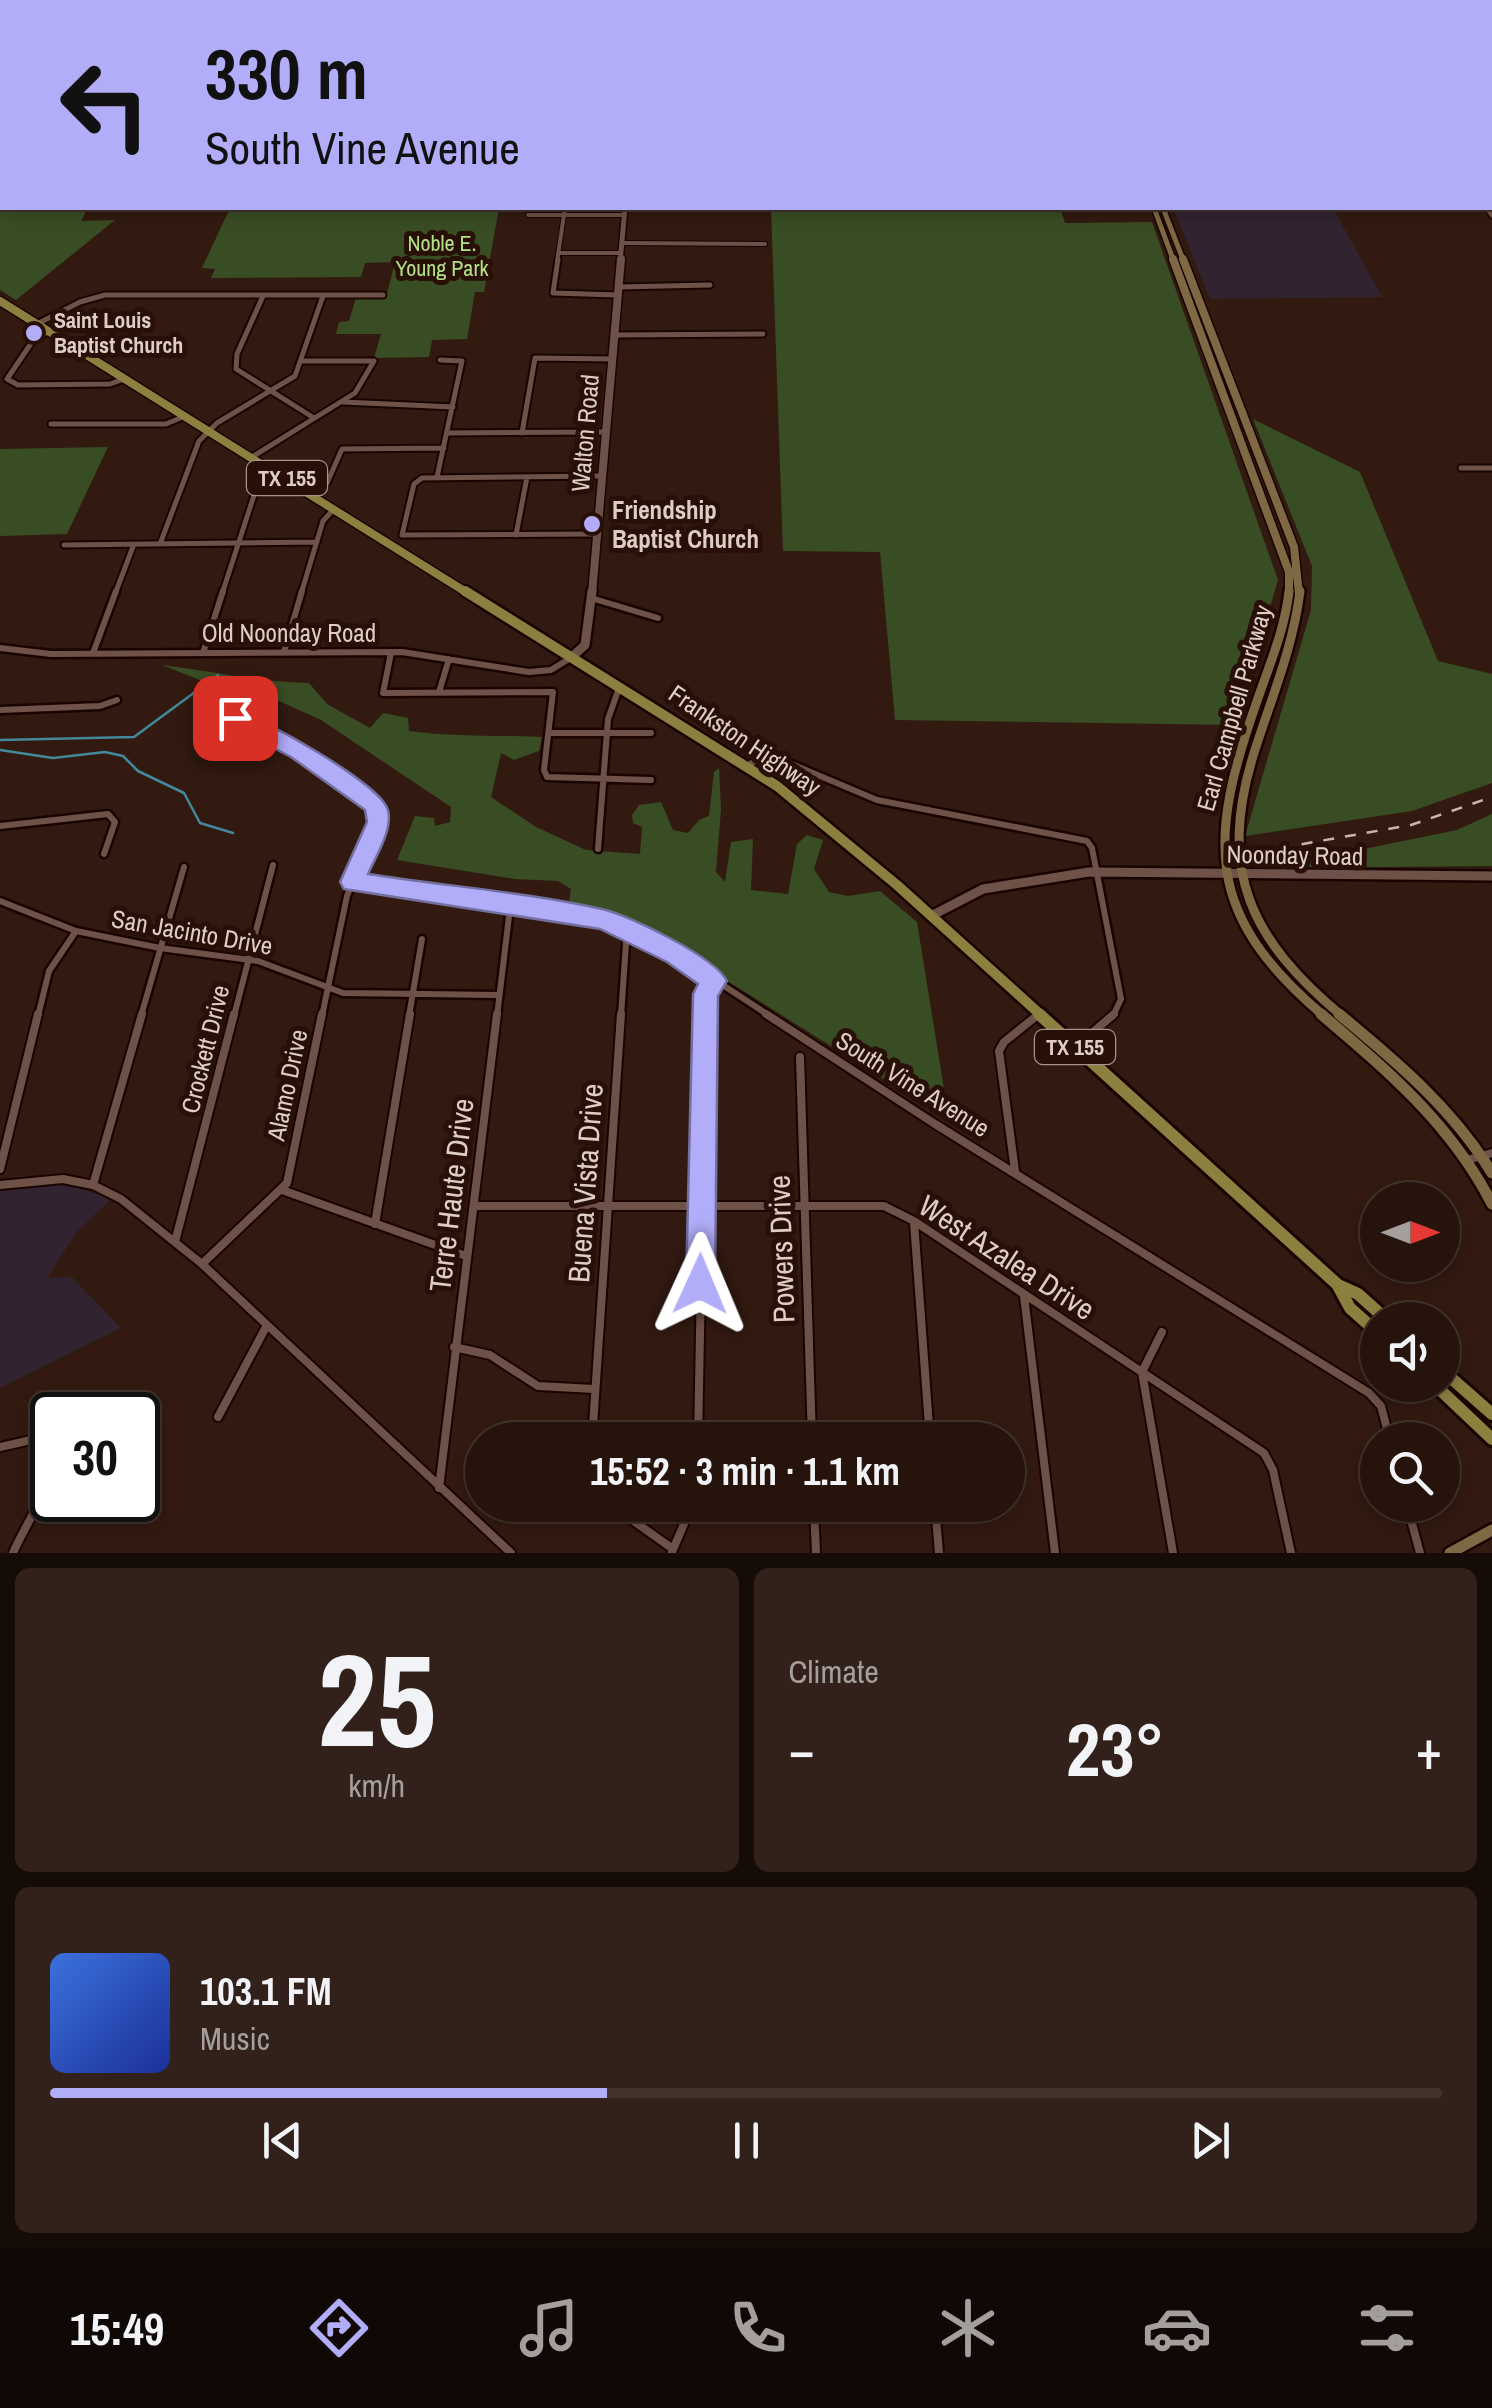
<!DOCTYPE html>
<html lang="en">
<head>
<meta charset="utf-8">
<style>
  :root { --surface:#26140c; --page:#32211a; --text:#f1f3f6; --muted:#a49e9d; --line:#42332d; --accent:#b2adf9 }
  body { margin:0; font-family:"Archivo Narrow",sans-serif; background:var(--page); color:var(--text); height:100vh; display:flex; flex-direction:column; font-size:38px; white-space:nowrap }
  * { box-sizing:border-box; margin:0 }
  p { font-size:32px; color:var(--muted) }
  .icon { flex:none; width:55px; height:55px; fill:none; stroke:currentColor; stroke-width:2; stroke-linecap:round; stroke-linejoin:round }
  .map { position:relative; height:1553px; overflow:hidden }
  .details { display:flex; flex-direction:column; gap:15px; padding:15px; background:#150b07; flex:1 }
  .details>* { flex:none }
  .hud { position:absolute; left:0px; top:0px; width:1492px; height:210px; box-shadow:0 5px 15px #0003,0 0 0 2px var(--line); background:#b2adf9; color:#111; overflow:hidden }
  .needle { width:65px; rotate:90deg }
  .controls { position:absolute; left:1360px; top:1182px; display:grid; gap:20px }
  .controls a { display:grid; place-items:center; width:100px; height:100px; border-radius:50%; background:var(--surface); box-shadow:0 5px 15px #0003,0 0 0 2px var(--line); font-size:50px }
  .speed { position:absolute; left:30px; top:1392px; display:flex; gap:20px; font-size:50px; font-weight:700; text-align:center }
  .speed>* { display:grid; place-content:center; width:130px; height:130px; border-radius:50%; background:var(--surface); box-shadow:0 5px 15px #0003,0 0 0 2px var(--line); line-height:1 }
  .speed .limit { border:5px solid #111; border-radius:15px; background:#fff; color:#111 }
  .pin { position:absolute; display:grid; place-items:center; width:85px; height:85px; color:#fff; margin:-42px; border-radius:20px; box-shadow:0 5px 15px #0006 }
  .me { position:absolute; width:110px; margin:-55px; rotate:1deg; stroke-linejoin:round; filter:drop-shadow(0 0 8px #0008) }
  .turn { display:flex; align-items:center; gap:35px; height:210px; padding:0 40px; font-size:45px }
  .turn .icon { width:130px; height:130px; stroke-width:2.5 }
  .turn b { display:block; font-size:70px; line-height:85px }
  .big { font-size:75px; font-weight:700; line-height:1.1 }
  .details .card { flex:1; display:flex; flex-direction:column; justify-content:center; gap:15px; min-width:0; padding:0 35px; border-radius:15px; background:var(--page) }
  .details .dial { align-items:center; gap:0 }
  .dial b { font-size:130px; line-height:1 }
  .song { display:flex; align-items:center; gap:30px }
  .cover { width:120px; height:120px; border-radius:15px; background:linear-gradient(135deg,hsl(220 70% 55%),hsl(230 70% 35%)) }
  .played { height:10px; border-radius:5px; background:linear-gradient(90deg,var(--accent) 40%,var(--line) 40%) }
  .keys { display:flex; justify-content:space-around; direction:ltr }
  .heat { display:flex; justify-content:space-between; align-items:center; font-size:55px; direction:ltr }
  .details .tiles { flex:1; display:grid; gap:15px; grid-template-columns:1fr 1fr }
  .card:last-child { grid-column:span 2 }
  .trip { position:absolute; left:465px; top:1422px; width:560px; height:100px; border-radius:50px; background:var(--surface); box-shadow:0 5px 15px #0003,0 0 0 2px var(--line); font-weight:700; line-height:100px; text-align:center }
  .tab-bar { display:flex; height:160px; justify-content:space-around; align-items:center; background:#0f0805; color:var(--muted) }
  .tab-bar .icon { width:70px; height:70px }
  .tab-bar .active { color:var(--accent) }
  .tab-bar b { font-size:45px; color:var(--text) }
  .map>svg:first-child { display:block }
</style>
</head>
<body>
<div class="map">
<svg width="1492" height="1553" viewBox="0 0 1492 1553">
  <rect width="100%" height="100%" fill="#321a10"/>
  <path fill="#312330" d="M1173 208H1333L1382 297 1210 299Z
    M23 1185H66L112 1198 77 1232 47 1278 72 1277 121 1328 0 1388V1190Z"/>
  <path fill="#394d24" d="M261 0H650L261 2Z
    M0 182 2 208H88L81 221 115 220 16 300 0 290Z
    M230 208H499L484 292H475L467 339 432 340 429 357 374 358 381 334H336L339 322 349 321 356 298H386L395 262 365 263 361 277 211 278 215 269 202 268Z
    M771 208H1060L1065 223 1152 222 1278 580 1235 725 895 720 880 552 783 551Z
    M1253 419 1360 472 1438 661 1492 674V783L1412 811 1245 836 1311 610 1312 566Z
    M108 447 67 534 0 536V449Z
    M162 665C211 671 260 682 309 683L327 704 370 728 383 713 408 718 409 731C454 737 497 735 542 737L539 751 514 760 501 753 491 797 536 827 586 850 640 854 642 827 633 823 632 815 639 805 661 802 673 830 688 833 699 820 709 816 714 772 719 768 721 809 716 872 725 882 731 842 753 839 751 890 788 894 797 844 807 835 823 840 814 869 829 892 848 896 880 891 917 922 949 1120 633 922 568 907 571 889 558 881 515 879 397 860 415 816 434 818 435 826 450 822 451 807 321 720 279 701 230 692Z
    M1492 814V866L1271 868 1457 830Z"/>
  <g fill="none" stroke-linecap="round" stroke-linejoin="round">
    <path stroke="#43889b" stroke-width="2.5" d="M958 0 962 2
      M706 2 710 0
      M0 740 134 737 218 675
      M0 750 53 758 105 752 123 756 138 771 184 793 200 823 233 833"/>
    <defs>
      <path id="minor-far3" d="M723 0 728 2
        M528 215H625
        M622 243 765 244
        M558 253H621
        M557 262 565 208"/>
      <path id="minor-far2" d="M558 259 553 293 617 295
        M618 287 710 285
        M263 296 237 354 236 369 314 418
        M37 324 80 302 105 295H383
        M614 335 763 334
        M7 379 18 385 110 384 124 379
        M7 379 32 342 49 331
        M343 402 453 407
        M51 424H166L185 416
        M447 433 605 432
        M522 433 535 358 612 359
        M252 457 355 393 374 361H301
        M1461 468H1492
        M437 477 462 361 440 360
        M314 495 327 483 342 449 444 448
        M402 535 414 484 422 478 601 476
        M402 535 597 534
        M516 535 527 477
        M160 544 199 441 217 423 295 376 323 296
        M64 545 317 542
        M115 594 134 544
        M222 594 258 483 272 469
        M301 594 323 521 334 509"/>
      <path id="minor-far1" d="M591 598 658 618
        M0 648 51 654 402 652 529 672 551 670 572 657
        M284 652 302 591
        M93 653 116 591
        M203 653 223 591
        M391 653 383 693 553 692 544 770 547 777 651 780
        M439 692 449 659
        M0 710 100 706 117 700
        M550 733H651
        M202 740 221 720C268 722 354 776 379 816L347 896 322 1016
        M748 765 763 757H775L877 800 1087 841 1092 848 1121 999 1113 1016
        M0 826 108 814 115 822 104 854
        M598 849 608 719 619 688
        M352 882 510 908 572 913 627 929 683 959 770 1016
        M0 901 76 931 160 948 258 961 343 993 498 995
        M38 1016 49 971 76 931
        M141 1016 184 867
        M234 1016 273 865
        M409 1016 422 939
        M497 1016 510 908
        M621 1016 627 929
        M706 1016V994L714 981"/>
      <path id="minor" d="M766 1014 935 1124 1369 1393 1381 1406 1390 1440
        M1077 1046 1114 1014
        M800 1057 812 1440
        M1467 1160 1492 1153
        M0 1169 38 1014
        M1015 1171 999 1051 1004 1042 1039 1014
        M0 1185 63 1179 93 1185 121 1199 202 1264 511 1553
        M93 1185 142 1014
        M282 1190 466 1256
        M474 1206H884L914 1221 1264 1453 1273 1470 1291 1553
        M914 1222 930 1440
        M375 1224 410 1014
        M175 1242 234 1014
        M202 1264 287 1183 322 1014
        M1024 1296 1055 1553
        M1162 1332 1142 1372 1173 1553
        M454 1347 490 1355 538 1386 594 1389
        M53 1415 66 1401 76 1399 82 1403 81 1415
        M218 1417 267 1325
        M31 1440 52 1416
        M592 1440 621 1014
        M698 1440 706 1014
        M0 1447 31 1440C69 1469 27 1519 13 1553
        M439 1488 497 1014
        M611 1505 673 1549
        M814 1505 816 1553
        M935 1505 939 1553
        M1407 1505 1420 1553
        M672 1552 692 1505"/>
      <path id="tertiary-far2" d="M1487 208 1492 215
        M620 262 625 208"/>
      <path id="tertiary-far1" d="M592 594 621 259"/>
      <path id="tertiary" d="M573 656 585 645 592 591
        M931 916 983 889 1089 872 1492 876"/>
      <path id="secondary-far3" d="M1154 208 1174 262
        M1163 208 1184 262"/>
      <path id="secondary-far2" d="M1173 259 1289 572V594
        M1183 259 1294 547 1299 594"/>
      <path id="secondary-far1" d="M1289 591C1285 629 1269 666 1257 701 1208 840 1204 915 1324 1016
        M1300 591C1293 648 1271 699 1254 753 1217 871 1250 939 1342 1016"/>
      <path id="secondary" d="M1321 1014C1388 1071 1451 1124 1492 1204
        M1339 1014C1397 1062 1452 1108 1492 1173
        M1450 1553 1492 1530"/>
      <path id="primary-far2" d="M0 301 469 594"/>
      <path id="primary-far1" d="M465 591 777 786 897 885 1042 1016"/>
      <path id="primary" d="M1039 1014 1338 1285 1358 1294 1387 1320
        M1338 1286 1350 1308 1378 1333
        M1442 1370 1492 1414
        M1435 1385 1492 1439"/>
    </defs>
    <use href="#minor-far3" stroke="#190400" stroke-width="6"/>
    <use href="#minor-far2" stroke="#190400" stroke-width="9"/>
    <use href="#minor-far1" stroke="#190400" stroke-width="11"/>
    <use href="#minor" stroke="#190400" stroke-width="12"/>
    <use href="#tertiary-far2" stroke="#190400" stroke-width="8"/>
    <use href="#tertiary-far1" stroke="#190400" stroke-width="11"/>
    <use href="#tertiary" stroke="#190400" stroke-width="14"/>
    <use href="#secondary-far3" stroke="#190400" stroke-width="8"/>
    <use href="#secondary-far2" stroke="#190400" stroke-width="11"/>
    <use href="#secondary-far1" stroke="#190400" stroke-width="14"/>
    <use href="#secondary" stroke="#190400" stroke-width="16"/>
    <use href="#primary-far2" stroke="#190400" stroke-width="11"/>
    <use href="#primary-far1" stroke="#190400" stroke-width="15"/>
    <use href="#primary" stroke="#190400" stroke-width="18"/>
    <use href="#minor-far3" stroke="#6f5247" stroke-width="4"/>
    <use href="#minor-far2" stroke="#6f5247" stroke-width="5"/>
    <use href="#minor-far1" stroke="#6f5247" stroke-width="6"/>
    <use href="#minor" stroke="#6f5247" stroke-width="8"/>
    <use href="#tertiary-far2" stroke="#6f5247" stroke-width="5"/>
    <use href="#tertiary-far1" stroke="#6f5247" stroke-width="8"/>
    <use href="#tertiary" stroke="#6f5247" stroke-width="9"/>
    <use href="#secondary-far3" stroke="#7e6944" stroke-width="5"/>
    <use href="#secondary-far2" stroke="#7e6944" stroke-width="8"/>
    <use href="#secondary-far1" stroke="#7e6944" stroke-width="9"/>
    <use href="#secondary" stroke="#7e6944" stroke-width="11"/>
    <use href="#primary-far2" stroke="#8c8040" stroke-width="8"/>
    <use href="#primary-far1" stroke="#8c8040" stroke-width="10"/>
    <use href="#primary" stroke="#8c8040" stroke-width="12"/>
    <path stroke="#c8b6ae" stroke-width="2.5" stroke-dasharray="11 11" stroke-linecap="butt" d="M1280 848 1411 825 1492 797"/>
  </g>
  <path fill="#b2adf9" stroke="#7470a2" stroke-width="2.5" d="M235 710C263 718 381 784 388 810 393 830 376 856 368 874 445 886 526 892 602 909 629 915 715 957 727 981L718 996 715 1284 711 1295 700 1299 690 1295 686 1284 693 994 698 984 667 962 600 929 344 889 340 882 367 822 365 810 291 757 227 724 224 718 227 712Z"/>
  <g fill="#b2adf9" stroke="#281007" stroke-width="4">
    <circle cx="34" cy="333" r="10"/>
    <circle cx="592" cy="524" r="10"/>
  </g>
  <g text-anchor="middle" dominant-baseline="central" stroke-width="10" stroke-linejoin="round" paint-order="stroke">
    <g font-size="22" fill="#b4e088" stroke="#281007">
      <text x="442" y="243">Noble E.<tspan x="442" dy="25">Young Park</tspan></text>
    </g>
    <g font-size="22" font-weight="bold" fill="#decdc6" stroke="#281007" text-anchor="start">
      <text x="54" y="320">Saint Louis<tspan x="54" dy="25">Baptist Church</tspan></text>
    </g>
    <g fill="#281007" stroke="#a7948d" stroke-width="2.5">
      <rect x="247" y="461" width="80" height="34" rx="8"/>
      <rect x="1035" y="1030" width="80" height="34" rx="8"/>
    </g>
    <g font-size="22" font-weight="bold" fill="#decdc6">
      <text x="287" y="478">TX 155</text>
      <text x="1075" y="1047">TX 155</text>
    </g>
    <g font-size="25" fill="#decdc6" stroke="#281007">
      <text transform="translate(585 433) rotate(-85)">Walton Road</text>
      <text x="289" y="633">Old Noonday Road</text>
      <text transform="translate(1234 708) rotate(-74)">Earl Campbell Parkway</text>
      <text transform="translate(745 740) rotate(34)">Frankston Highway</text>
      <text transform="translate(1295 855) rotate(1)">Noonday Road</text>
      <text transform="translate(192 932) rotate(10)">San Jacinto Drive</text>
      <text transform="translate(205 1049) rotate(-76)">Crockett Drive</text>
      <text transform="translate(913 1084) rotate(32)">South Vine Avenue</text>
      <text transform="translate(287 1085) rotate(-78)">Alamo Drive</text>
    </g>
    <g font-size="25" font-weight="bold" fill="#decdc6" stroke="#281007" text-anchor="start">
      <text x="612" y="510">Friendship<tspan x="612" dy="29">Baptist Church</tspan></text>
    </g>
    <g font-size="30" fill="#decdc6" stroke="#281007">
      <text transform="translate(585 1183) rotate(-86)">Buena Vista Drive</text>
      <text transform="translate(451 1195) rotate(-83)">Terre Haute Drive</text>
      <text transform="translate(781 1249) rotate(-92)">Powers Drive</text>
      <text transform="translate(1007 1257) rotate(33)">West Azalea Drive</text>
    </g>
  </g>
</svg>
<div class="controls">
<a><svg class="needle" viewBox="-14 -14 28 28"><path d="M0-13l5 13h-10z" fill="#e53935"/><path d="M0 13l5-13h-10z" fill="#a49e9d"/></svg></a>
<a><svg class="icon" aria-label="sound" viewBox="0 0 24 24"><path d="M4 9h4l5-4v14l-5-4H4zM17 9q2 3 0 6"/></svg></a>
<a><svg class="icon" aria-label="search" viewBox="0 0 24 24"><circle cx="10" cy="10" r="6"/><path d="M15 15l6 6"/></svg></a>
</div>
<div class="speed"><div class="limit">30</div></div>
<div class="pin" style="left:235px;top:718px;background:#d93025"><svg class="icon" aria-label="arrive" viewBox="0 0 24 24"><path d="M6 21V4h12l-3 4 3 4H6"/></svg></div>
<svg class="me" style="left:700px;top:1284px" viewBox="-20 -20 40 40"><path d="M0-17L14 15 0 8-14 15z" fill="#b2adf9" stroke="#fff" stroke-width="4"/></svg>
<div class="trip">15:52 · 3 min · 1.1 km</div>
<div class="hud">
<div class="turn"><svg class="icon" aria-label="left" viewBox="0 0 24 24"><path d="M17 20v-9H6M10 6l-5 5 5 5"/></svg><div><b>330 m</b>South Vine Avenue</div></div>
</div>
</div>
<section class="details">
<div class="tiles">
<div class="card dial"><b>25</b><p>km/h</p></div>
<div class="card"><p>Climate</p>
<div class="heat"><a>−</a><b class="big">23°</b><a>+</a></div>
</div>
<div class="card">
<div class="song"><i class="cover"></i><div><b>103.1 FM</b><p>Music</p></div></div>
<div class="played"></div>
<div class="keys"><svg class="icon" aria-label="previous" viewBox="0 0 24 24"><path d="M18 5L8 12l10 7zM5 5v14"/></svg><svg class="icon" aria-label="pause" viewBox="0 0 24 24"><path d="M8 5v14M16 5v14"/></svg><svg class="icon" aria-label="next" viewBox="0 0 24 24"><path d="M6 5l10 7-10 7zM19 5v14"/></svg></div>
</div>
</div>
</section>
<nav class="tab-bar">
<b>15:49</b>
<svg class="icon active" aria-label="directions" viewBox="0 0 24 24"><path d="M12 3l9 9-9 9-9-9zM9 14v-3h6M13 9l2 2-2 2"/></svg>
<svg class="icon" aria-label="music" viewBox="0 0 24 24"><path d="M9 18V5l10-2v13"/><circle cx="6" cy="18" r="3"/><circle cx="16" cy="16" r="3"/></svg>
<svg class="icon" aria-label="phone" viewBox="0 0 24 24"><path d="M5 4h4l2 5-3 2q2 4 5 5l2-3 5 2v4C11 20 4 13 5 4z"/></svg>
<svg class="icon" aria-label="climate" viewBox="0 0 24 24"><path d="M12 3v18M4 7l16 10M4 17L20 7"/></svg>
<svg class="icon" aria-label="car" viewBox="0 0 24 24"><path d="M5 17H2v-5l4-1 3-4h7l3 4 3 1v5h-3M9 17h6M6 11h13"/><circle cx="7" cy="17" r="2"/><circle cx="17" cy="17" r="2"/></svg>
<svg class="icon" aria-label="filters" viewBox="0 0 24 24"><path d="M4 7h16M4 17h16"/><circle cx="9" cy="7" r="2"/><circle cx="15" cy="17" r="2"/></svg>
</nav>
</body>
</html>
